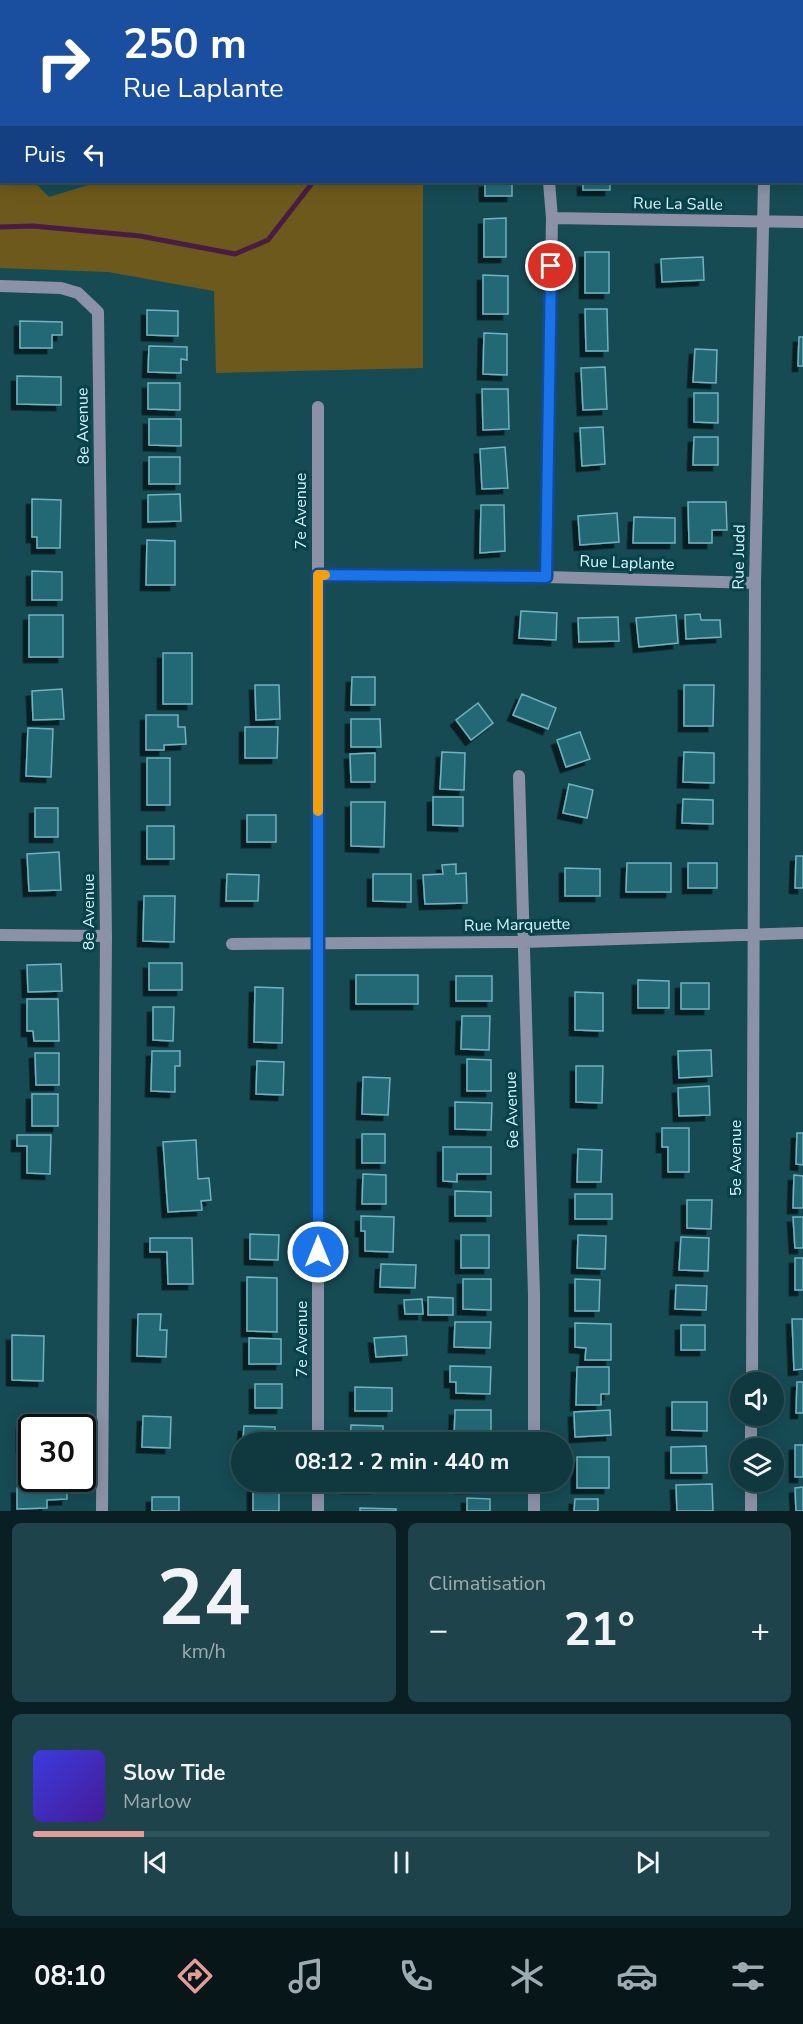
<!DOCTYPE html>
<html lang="fr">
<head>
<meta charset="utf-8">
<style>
  :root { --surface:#10383f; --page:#1e434a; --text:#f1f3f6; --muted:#9cacb0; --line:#305259; --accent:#e69b98 }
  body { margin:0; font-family:"Nunito Sans",sans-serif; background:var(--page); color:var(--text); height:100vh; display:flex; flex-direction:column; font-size:22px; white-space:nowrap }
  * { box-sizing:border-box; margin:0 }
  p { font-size:20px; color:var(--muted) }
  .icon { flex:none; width:33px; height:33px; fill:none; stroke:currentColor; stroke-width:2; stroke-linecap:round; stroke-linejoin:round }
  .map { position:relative; height:1511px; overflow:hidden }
  .side { display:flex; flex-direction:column; gap:12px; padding:12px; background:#091f23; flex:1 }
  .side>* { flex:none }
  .top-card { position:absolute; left:0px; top:0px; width:804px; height:183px; box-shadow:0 3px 15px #0003,0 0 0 2px var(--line); background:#1a4fa0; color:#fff; overflow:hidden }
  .buttons { position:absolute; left:730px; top:1372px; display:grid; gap:12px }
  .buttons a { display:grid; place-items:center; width:54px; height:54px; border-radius:50%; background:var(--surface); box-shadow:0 3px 15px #0003,0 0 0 2px var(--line); font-size:30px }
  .speed { position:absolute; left:18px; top:1414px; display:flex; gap:12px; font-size:30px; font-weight:700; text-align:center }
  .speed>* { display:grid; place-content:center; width:78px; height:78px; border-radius:50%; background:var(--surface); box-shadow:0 3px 15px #0003,0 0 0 2px var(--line); line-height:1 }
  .speed .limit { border:3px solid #111; border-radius:9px; background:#fff; color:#111 }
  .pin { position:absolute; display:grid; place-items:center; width:51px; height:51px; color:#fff; margin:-26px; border:3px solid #fff; border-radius:50%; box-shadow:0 2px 6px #0007 }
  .me { position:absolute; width:66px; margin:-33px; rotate:0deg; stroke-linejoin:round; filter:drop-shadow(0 0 4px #0008) }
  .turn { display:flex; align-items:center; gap:21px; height:126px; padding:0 24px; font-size:27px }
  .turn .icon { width:78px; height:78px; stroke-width:2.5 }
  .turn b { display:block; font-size:42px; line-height:51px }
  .then { display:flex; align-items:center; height:57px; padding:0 24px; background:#0003; gap:12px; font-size:22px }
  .big { font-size:45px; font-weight:700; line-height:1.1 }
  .side .widget { flex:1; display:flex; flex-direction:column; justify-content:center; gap:9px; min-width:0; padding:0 21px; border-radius:9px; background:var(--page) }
  .side .dial { align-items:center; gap:0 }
  .dial b { font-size:78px; line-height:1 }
  .song { display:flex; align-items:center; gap:18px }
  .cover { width:72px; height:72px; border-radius:9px; background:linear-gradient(135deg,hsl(240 70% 55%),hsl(260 70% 35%)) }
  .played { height:6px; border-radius:3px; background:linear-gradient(90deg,var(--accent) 15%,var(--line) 15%) }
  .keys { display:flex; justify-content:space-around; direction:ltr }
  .heat { display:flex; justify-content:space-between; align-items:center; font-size:33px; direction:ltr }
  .side .tiles { flex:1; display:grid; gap:12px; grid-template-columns:1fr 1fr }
  .widget:last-child { grid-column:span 2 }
  .trip { position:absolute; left:231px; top:1432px; width:342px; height:60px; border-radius:30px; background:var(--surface); box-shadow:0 3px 15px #0003,0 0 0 2px var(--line); font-weight:700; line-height:60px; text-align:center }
  .dock { display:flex; height:96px; justify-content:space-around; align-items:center; background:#061619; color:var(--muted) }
  .dock .icon { width:42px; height:42px }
  .dock .selected { color:var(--accent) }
  .dock b { font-size:27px; color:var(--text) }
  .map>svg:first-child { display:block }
</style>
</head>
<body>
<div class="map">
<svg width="803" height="1511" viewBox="0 0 803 1511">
  <defs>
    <filter id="shadow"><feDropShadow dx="-5.5" dy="5.5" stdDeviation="0" flood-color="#0009"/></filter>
  </defs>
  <rect width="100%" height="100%" fill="#164b54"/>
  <path fill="#6d591b" d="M0 150 2 182H34L49 197 98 182H423V368L216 373 214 291 108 272 0 268Z"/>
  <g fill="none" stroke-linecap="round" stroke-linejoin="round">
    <path stroke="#491c46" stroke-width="5" d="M0 227 33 226 140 236 235 254 268 240 313 182"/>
  </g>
  <path fill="#226975" stroke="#6fb3bf" stroke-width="1.5" filter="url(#shadow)" d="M485 182H512V196H485Z
    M583 182H610V190H583Z
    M506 218V257H484V219Z
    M585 252H609V293H585Z
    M703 257 704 280 662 282 661 259Z
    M483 275 508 276V314H483Z
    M585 309H607L608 351H586Z
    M147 310 178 311V336L147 335Z
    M20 321 62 322V335H52V348H20Z
    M484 333 507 334V375L483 374Z
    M799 337H803V366H798Z
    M149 346 187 347V360L181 359V373L148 372Z
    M695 349 717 350 716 383 693 382Z
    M605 367 607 409 583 410 581 368Z
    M17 376 61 377V405L17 404Z
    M148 383H180V410L148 409Z
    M482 389H508L509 429 483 430Z
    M694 393H718V423L694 422Z
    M149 419H181V446L149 445Z
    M603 427 605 464 582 466 580 428Z
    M694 437H718V465H693Z
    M505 447 508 488 482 489 480 449Z
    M149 457H180V484H149Z
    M180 494 181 521 148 522V495Z
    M32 499 61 500 60 548H37V537H32Z
    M688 502H726L727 530H712V543H689Z
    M481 505H504L505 551 480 553Z
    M617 513 619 542 580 545 578 516Z
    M634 517 675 518V543H633Z
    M147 540 175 541V585H146Z
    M32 571 62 572V600H32Z
    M521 611 557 613 556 640 519 638Z
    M700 614 701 620H720L721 637 686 639 685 615Z
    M29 615H63V657H29Z
    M676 615 678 643 639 647 636 618Z
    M618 617 619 641 579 642 578 618Z
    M163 653H192V704H163Z
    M352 677H375V705H351Z
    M255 685H279L280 719 256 720Z
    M684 685H714L713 726H684Z
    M62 689 64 719 33 720 32 691Z
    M522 694 556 708 548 729 513 715Z
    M478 703 493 723 471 740 456 720Z
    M146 715H178V727H185L186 744 164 745V750H146Z
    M351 719H380L381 747H351Z
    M245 727H278L277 758H245Z
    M28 728 53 729 51 777 26 776Z
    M580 732 590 759 566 767 557 740Z
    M442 752 465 753 464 790 440 789Z
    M684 752 714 753V783L683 782Z
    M375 753V782H351L350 754Z
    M147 758H170V805H147Z
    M569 784 593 790 587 818 563 813Z
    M433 797H463V826L433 825Z
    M683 799 713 800V824L682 823Z
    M351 802H385L384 847 351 846Z
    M35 808H58V837H35Z
    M247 815H276V842H247Z
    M147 826H174V859H147Z
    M59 852 61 890 29 891 27 854Z
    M796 856H803V888H795Z
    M627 863H671V892H626Z
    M688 863H717V888H688Z
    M456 864V874L466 873 467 903 425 904 423 875 443 874 442 865Z
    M565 868 600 869V896H565Z
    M227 874 259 875 258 901H226Z
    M373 874H411V902L373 901Z
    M144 896H175L174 942 143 941Z
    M149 963H182V990H149Z
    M61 964 62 991 28 992 27 965Z
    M356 975H418V1004H356Z
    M456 976H492V1001H456Z
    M638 980 669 981V1008H638Z
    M681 983H709V1009H681Z
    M255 987 283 988 282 1043 254 1042Z
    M575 992 603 993V1031L575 1030Z
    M27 999H58L59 1041H34L33 1031H27Z
    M153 1007H174L173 1041 153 1040Z
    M462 1016H490L489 1050 461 1049Z
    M711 1050 712 1076 679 1078 678 1051Z
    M152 1051H180V1066H175V1092L151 1091Z
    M35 1053H59V1085H36Z
    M467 1059 491 1060V1091H467Z
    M257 1061 284 1062 283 1095 256 1094Z
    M576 1066H603L602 1103 576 1102Z
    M363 1077 390 1078 388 1115 362 1114Z
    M709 1086 710 1115 679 1116 678 1088Z
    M32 1094H58V1126H32Z
    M455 1102 492 1103 491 1130 455 1129Z
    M662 1128H689V1172H668V1147H662Z
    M797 1133H803V1165L796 1164Z
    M362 1134H385V1163H362Z
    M17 1135H51L50 1174 27 1173V1146H17Z
    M196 1140 198 1179 209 1178 211 1200 201 1201 202 1210 168 1212 163 1142Z
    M443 1147H491V1174H457V1182L443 1181Z
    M578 1149 602 1150 601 1182H577Z
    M363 1174 386 1175V1204H362Z
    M794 1175 803 1176V1208H793Z
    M455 1191 491 1192V1216H455Z
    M575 1194H612V1219H575Z
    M687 1200H712L711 1229 687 1228Z
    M361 1216 394 1217 393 1252 365 1251V1231H361Z
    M793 1217H803V1248H795Z
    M250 1234 279 1235 278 1260 250 1259Z
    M461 1235H489V1268H461Z
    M578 1235 606 1236 605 1269 577 1268Z
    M681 1237 709 1238 708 1271 679 1270Z
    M150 1238H192L193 1284H168L167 1252H150Z
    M795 1258H803V1290H795Z
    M381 1264 416 1265 415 1288 380 1287Z
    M247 1277 277 1278V1332L247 1331Z
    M463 1279H491V1310L463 1309Z
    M575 1279 600 1280 599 1311H575Z
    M676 1285 707 1286 706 1310 675 1309Z
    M428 1297 453 1298V1315H428Z
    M422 1299 423 1314H405L404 1300Z
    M138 1314H161L160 1330H167L166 1357 137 1356Z
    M792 1319H803V1369L794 1370Z
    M455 1322H491L490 1348 454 1347Z
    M575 1323 611 1324V1360H585L586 1348 575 1347Z
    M681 1325H705V1350H681Z
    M12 1335 44 1336 43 1381 12 1380Z
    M406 1336 407 1355 376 1357 374 1338Z
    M249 1338 281 1339V1364H249Z
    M450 1366 491 1367 490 1394 456 1393V1382H450Z
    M577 1367H609V1394H601V1405H576Z
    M797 1382H803V1413H796Z
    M255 1384H282V1408H255Z
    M355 1387 392 1388V1411H355Z
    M672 1402H707V1431L672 1430Z
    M455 1410H491V1435H471V1441H454Z
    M610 1410 611 1435 575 1437 574 1412Z
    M143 1416 171 1417 170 1448 142 1447Z
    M22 1424 58 1425V1428H32V1448L22 1447Z
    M351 1425 383 1426V1443H350Z
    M244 1426 275 1427V1443H253V1439H243Z
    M795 1445H803V1477H795Z
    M706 1446 707 1473H671V1447Z
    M577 1457H609V1488H577Z
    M26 1472H32V1479H67V1499L47 1500V1508L17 1509V1488L27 1487Z
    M347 1482H376V1488H347Z
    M460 1482H489V1487L461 1488Z
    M712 1484 713 1511H677L676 1485Z
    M253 1487 279 1488V1511H253Z
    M803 1487V1511H796L795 1488Z
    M152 1497H179V1511H152Z
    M467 1498 490 1499V1511H467Z
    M575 1499H598V1511H574Z
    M360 1508 396 1509V1511H360Z"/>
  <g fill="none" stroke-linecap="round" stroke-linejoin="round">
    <path stroke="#8b92a7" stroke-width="12" d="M115 2 117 0
      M766 2V0
      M0 119H2
      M552 218 803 222
      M0 286 61 288 78 293 98 312 106 936 102 1511
      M318 407V1443
      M318 575 546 577 755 583
      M546 577 552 218 549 182
      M519 776 534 1295V1443
      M0 935 106 936
      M232 944 524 942 803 933
      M752 1383 755 583 764 182
      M751 1449V1416
      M318 1511V1482
      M534 1511V1482
      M751 1511V1482"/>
  </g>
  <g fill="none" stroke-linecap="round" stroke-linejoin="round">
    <defs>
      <path id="route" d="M318 1252V575L546 577 551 266"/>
    </defs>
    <use href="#route" stroke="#114b97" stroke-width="15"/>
    <use href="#route" stroke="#1a73e8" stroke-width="10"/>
    <path stroke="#f59e0b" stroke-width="10" d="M318 811V575H325"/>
  </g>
  <g text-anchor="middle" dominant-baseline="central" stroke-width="6" stroke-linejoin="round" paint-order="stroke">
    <g font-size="16" fill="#d5f6fc" stroke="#074149">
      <text transform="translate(678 204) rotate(1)">Rue La Salle</text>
      <text transform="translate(83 426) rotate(-91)">8e Avenue</text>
      <text transform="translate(301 511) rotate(-90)">7e Avenue</text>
      <text transform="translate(739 557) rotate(-89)">Rue Judd</text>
      <text transform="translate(627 563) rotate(2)">Rue Laplante</text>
      <text transform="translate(89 912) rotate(-90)">8e Avenue</text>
      <text transform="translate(517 925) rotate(-1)">Rue Marquette</text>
      <text transform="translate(512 1110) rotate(-92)">6e Avenue</text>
      <text transform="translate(736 1158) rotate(-90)">5e Avenue</text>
      <text transform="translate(302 1339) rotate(-90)">7e Avenue</text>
    </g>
  </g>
</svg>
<div class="buttons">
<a><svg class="icon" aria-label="sound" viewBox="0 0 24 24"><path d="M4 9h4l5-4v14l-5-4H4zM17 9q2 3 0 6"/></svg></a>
<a><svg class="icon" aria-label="layers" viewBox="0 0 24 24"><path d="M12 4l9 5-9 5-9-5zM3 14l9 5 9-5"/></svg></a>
</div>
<div class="speed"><div class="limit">30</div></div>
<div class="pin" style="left:551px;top:266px;background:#d93025"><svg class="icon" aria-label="arrive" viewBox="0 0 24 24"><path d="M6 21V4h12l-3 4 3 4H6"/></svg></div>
<svg class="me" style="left:318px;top:1252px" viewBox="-20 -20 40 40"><circle r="17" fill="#1a73e8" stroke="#fff" stroke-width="3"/><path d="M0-11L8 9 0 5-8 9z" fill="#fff"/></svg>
<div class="trip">08:12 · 2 min · 440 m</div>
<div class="top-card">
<div class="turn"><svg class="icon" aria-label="right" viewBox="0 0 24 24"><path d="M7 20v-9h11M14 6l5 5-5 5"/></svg><div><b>250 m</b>Rue Laplante</div></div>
<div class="then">Puis<svg class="icon" aria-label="left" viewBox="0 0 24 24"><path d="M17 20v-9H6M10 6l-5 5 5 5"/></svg></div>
</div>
</div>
<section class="side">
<div class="tiles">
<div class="widget dial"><b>24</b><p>km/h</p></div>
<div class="widget"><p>Climatisation</p>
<div class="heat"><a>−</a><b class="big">21°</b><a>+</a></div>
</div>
<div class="widget">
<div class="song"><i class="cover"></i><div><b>Slow Tide</b><p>Marlow</p></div></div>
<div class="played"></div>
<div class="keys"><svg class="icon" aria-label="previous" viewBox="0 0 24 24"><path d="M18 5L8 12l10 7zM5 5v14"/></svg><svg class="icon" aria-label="pause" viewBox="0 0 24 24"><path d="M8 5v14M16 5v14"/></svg><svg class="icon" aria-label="next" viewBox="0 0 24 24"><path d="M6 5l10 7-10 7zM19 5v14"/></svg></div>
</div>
</div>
</section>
<nav class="dock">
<b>08:10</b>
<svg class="icon selected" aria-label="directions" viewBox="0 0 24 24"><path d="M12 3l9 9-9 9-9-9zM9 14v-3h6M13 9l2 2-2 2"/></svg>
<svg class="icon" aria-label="music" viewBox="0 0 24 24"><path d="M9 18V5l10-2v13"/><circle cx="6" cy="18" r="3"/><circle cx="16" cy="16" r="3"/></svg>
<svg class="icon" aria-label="phone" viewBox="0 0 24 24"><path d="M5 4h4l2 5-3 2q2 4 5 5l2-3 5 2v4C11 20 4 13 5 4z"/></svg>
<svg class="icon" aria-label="climate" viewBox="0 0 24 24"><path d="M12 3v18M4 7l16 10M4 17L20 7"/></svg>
<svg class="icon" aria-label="car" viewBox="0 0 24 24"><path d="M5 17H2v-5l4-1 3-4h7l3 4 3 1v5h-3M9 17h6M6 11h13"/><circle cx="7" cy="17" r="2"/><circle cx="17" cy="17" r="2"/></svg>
<svg class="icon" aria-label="filters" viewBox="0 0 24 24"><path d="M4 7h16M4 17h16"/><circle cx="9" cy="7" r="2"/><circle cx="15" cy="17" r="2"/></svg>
</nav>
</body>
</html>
